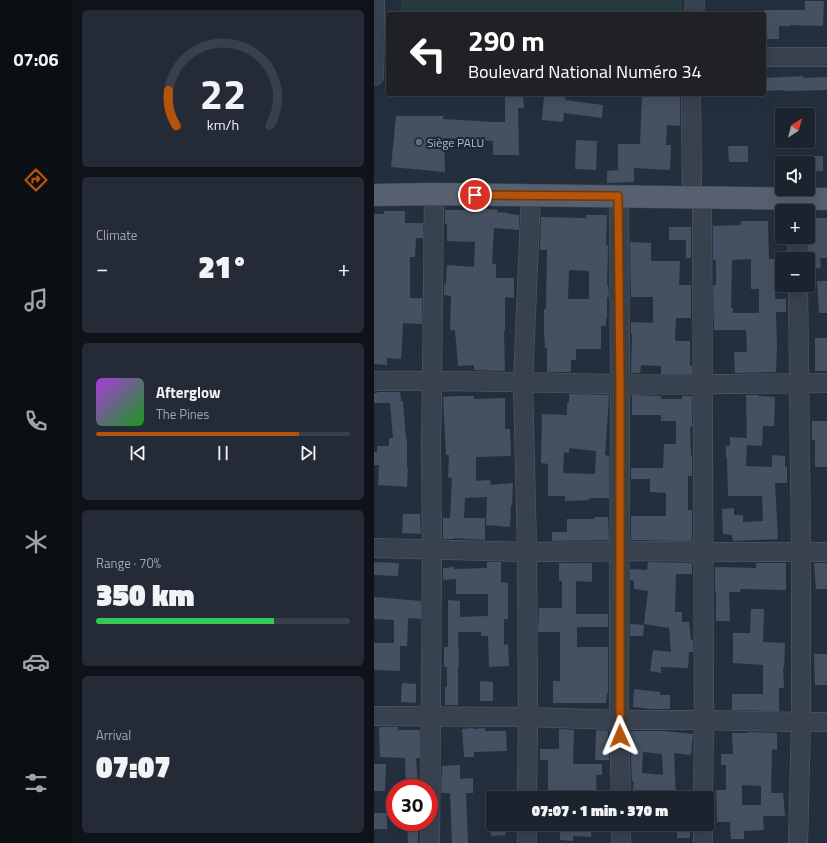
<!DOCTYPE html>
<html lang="en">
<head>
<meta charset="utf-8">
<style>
  :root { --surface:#1b232e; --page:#242b36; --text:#f1f3f6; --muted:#a0a4aa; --line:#39404a; --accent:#b45309 }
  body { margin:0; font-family:"Titillium Web",sans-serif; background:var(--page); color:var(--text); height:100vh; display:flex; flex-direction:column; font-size:15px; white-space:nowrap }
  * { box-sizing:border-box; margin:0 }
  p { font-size:13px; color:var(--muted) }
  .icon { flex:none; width:22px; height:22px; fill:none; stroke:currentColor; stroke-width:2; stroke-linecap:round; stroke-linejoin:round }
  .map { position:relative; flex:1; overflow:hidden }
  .side { display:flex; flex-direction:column; gap:10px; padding:10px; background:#0f1319; width:302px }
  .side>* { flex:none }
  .guide { position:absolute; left:12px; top:12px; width:380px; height:84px; border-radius:4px; box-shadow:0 4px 16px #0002,0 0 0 1px var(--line); background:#202124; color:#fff; overflow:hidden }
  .needle { width:26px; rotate:36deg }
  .tools { position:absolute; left:401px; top:108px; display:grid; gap:8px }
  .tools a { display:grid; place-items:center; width:40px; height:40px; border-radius:4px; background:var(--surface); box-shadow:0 4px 16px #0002,0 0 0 1px var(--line); font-size:20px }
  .speed { position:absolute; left:12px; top:779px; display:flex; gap:8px; font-size:20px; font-weight:700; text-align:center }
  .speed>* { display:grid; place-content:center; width:52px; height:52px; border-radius:50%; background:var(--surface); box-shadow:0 4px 16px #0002,0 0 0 1px var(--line); line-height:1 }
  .speed .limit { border:6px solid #d22; background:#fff; color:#111 }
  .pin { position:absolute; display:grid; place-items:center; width:34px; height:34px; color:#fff; margin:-17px; border:2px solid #fff; border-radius:50%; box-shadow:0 1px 4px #0007 }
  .me { position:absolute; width:44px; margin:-22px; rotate:359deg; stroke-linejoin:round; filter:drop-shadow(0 0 3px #0008) }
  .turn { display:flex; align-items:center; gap:14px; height:84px; padding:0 16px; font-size:18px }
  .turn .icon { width:52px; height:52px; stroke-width:2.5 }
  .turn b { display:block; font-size:28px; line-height:34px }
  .big { font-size:30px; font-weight:800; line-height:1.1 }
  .side .widget { flex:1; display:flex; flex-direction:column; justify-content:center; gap:6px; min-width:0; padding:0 14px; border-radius:6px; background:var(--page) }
  .side .dial { align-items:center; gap:0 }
  .dial svg { height:104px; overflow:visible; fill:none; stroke:var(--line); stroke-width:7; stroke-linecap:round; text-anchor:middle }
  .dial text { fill:var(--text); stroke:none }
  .song { display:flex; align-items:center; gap:12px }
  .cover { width:48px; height:48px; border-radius:6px; background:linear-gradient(135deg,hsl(280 70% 55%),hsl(120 70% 35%)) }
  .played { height:4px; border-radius:2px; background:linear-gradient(90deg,var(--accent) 80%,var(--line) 80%) }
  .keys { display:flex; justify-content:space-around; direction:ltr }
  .heat { display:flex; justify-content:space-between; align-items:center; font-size:22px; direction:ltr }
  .charge { height:6px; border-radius:3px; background:linear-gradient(90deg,#34c759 70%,var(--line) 0) }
  .trip { position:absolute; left:112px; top:791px; width:228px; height:40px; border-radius:4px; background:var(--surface); box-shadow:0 4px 16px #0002,0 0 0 1px var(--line); font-weight:800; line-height:40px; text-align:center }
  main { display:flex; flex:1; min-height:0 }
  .tab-bar { display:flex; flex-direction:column; width:72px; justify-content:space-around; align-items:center; background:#0b0e12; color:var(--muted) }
  .tab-bar .icon { width:28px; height:28px }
  .tab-bar .active { color:var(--accent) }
  .tab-bar b { font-size:18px; color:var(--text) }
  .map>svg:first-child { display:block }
</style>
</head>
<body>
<main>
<nav class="tab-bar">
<b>07:06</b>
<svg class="icon active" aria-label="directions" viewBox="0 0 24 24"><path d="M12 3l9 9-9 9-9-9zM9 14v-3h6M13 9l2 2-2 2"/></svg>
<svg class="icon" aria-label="music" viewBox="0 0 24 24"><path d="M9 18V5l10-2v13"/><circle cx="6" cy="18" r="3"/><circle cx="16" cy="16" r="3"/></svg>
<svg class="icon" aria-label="phone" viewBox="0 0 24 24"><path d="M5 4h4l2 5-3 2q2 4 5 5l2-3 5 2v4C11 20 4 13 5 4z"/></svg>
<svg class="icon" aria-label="climate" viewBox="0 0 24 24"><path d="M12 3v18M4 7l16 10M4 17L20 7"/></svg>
<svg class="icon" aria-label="car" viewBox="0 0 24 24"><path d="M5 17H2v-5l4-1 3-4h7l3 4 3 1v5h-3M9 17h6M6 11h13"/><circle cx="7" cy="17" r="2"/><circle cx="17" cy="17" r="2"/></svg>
<svg class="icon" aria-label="filters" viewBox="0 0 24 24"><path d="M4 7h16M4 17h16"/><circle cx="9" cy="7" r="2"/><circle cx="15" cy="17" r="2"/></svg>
</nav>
<section class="side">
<div class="widget dial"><svg viewBox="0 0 100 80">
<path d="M14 69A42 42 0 1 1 86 69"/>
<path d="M14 69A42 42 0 0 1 8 42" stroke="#b45309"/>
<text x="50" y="56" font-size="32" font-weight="700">22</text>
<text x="50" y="72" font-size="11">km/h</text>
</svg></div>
<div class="widget"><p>Climate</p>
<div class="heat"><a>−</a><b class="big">21°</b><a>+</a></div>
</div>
<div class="widget">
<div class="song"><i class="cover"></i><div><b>Afterglow</b><p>The Pines</p></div></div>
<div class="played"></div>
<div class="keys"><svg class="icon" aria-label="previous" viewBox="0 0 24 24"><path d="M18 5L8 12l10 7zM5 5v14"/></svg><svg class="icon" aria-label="pause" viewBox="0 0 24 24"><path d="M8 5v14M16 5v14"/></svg><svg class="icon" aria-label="next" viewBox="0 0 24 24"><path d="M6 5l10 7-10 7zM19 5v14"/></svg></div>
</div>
<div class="widget"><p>Range · 70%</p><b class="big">350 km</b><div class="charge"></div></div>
<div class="widget"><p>Arrival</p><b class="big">07:07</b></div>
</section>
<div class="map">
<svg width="453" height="843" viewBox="0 0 453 843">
  <rect width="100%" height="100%" fill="#242f3e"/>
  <path fill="#263c3f" d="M27 0H308V14H27Z"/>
  <path fill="#455162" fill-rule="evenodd" d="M431 1H450L449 26 416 25V26H405V39H390V10H431Z
    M429 76V78L453 77V90L410 91V90L390 91V78Z
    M131 94H149L150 108H144L145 155H119V141L70 138 71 172 17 167 22 116H69V119L120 122H131Z
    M170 94H191V100L229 105 228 118 190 113 189 122 168 120Z
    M268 94H306V126L293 125 292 145H297L296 170 260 168V182L233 183V171L244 170V144H266Z
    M202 140 223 141 222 170 201 169Z
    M354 146H374V162H355Z
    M434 156H449V171H434Z
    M104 208 124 210 123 212 135 213V214L145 215V230L120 228 118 264H122V278H140V298L131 297V331H130L131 371 100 370V365L84 366 81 330H76L77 296 70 295V284L72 285 73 265 100 267 101 242 73 241V224H71V210H104Z
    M10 211H31V223H49V238H42L41 257H36V298H48V324L29 323 27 359 13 358V365L0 364V214H10Z
    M212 215H233L232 245H234L233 285H234L235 297H233V318H232V326H227V349H202V360H197V372H173V348H171L170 333V309H172L173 250H166L167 217 212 218ZM195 270 215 271V299H194Z
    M434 218H453V258H446L447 268 434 269Z
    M367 221H394L395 259H401V299H412V312H402L403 348 402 372 361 373 360 352H373L372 330H340L339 285H342V260H339V226L367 225ZM377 259V289H385V313H359V308H357L358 260Z
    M295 227H317V258H312V240H295Z
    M256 242 277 243V261H306L305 285H317V318H302L301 338 302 341H316V366H318V374H287V366L267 365 266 373H257L258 334H257V322L279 323V297H257Z
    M443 281H453V313H445Z
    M441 338H453V371H441Z
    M3 392H26L27 401H29L32 439H33V468H34L33 487 4 485 5 465H0V452H3V446H15V438H19L16 403H0V393H3Z
    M195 394 235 395 233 428 231 455 235 456V498H215V500L191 501V496H174V464L167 463 168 414 193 415V403H195ZM195 448 222 451 221 474 189 473 190 452 195 453Z
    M258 395 287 396V399H308V396H318V427H316L317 456H318V476H314V510H318V541L257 540V516H292V493L276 492V479H257V468H289L290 444H302V421H287V415H258Z
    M372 395H384V396L401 397 400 426H389L388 446 373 445Z
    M83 396H100V399L131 398V429H136L137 456 102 457V481L116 480 117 485 139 483 138 505H137L136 527 112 525 113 497 91 498 90 518H111V540L80 538V539H69V518H76L78 478 74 477 75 455H72L69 397Z
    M438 421H453V467H441V440H438Z
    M356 437 373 438 372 466 398 467V455L411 456V467H413V483H401L404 539 359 541 358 535 349 534 348 509 360 508V515H369V522L389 521 388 496H354L353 458H352V446H356Z
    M29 514H46L47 534 28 533Z
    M220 517H234L235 540 178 541V532H193V519H220Z
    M0 562 25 563 24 576 0 575Z
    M113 562H127V582L134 583V619H130V645L134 644 135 666 115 667 114 636H107V632H84L85 666H84V705H71V687H73V667H70V647H74V600L86 601V617L114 616V594H82V579L69 580V568L80 567V569L113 568Z
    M274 562 318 563V574H302L301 612H308V622H315L317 640H319V652H315L314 668 287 667V673L276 671 279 650 297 652 295 628 270 624 274 591 260 589V581L256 580V569L273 570Z
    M185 563H218V582L202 581V614H234V627H203V647H234V693H233L232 703H179V681H186V632H164L165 608H188V581H185Z
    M382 563H412V590L367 589 366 592H355L356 621H342V591H341V567L382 568Z
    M440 563H453V589H442Z
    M0 597 47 601V619L34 618 33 646H26V671L0 670V643H20V620L0 619Z
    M377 609H390L389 642 411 643 410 668H409L410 688H405V711L358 710V694H389V665L359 663V633H376Z
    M256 624 270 625 269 636H256Z
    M440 654H453V685H441Z
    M106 681 119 682V701H106Z
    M28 683 42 684V703L27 702Z
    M260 689 286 692V695H296V709H276L259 707Z
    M5 727H24V730H46V758H42L44 785 32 786 31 758 6 757Z
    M99 728 100 729 111 728V731H132L133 751 100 752V757H90L88 729Z
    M185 729 200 730 199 764H228V775H222L223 798H206V795H174V760H166V749H185Z
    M222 730 234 731 235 760H221Z
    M256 731H289L319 734 317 755 300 753 302 798H258L260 781H258ZM269 752 288 754 289 775 268 773Z
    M374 732 403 733V750L398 749 397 793H409L411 816H389L390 830 370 831V839H357L356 822H343L342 790H352V765H347V754H359L358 733H374ZM368 785 387 786V805H368Z
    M0 764H12L11 791H0Z
    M86 765V779L99 778V793H92L94 843H78L76 793H67L68 766Z
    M0 813H13V829H0Z
    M33 822H44V843H34Z
    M116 824H131L132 835 117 836Z
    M186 824H218L217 837 199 836V841L186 840Z
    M303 824H316V838H303Z"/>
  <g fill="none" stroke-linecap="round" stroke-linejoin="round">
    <defs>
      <path id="minor" d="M320 14 321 0
        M390 57H453
        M0 76 1 0
        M317 94 318 197
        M245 196 246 384 245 720 247 798
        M328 198 330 720 329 798
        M423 237V259
        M424 285 427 552V722L424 843
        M0 381C82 380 163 383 245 384 314 386 384 383 453 383
        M0 548 153 552 291 551 330 552H453
        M0 716 154 717 245 720H330L427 722H453
        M153 798 154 717 153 552 149 382 157 195
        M247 824V843
        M56 843 58 549 57 442 58 381 60 194
        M153 843V824
        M329 843V824"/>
      <path id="major" d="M0 195 60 194 453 199"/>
    </defs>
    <use href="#minor" stroke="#565f6c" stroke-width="20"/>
    <use href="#major" stroke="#414a57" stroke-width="23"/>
    <use href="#minor" stroke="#38414e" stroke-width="19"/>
    <use href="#major" stroke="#56606e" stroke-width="22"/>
  </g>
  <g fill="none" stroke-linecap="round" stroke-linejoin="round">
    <defs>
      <path id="route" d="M101 195 244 196 246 384V736"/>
    </defs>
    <use href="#route" stroke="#753606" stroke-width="10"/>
    <use href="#route" stroke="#b45309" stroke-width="7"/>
  </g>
  <circle fill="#5c6f8a" stroke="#1d2633" stroke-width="1.5" cx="45" cy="142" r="4"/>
  <g text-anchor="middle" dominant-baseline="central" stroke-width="4" stroke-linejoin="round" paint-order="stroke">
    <g font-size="12" fill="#b4bcc9" stroke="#1d2633" text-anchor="start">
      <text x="53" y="142">Siège PALU</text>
    </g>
  </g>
</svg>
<div class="tools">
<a><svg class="needle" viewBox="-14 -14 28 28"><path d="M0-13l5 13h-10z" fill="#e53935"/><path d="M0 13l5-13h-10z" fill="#a0a4aa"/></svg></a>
<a><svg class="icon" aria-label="sound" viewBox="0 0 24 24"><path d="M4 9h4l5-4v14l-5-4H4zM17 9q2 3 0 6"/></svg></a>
<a>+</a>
<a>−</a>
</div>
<div class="speed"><div class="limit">30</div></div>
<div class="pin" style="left:101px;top:195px;background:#d93025"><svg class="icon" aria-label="arrive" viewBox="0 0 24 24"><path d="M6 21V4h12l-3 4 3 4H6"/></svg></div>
<svg class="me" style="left:246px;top:736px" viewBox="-20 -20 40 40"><path d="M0-17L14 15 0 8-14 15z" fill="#b45309" stroke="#fff" stroke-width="4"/></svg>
<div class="trip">07:07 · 1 min · 370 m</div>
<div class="guide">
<div class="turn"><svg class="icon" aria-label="left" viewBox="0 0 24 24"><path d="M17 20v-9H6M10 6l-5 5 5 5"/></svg><div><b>290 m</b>Boulevard National Numéro 34</div></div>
</div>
</div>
</main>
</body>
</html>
